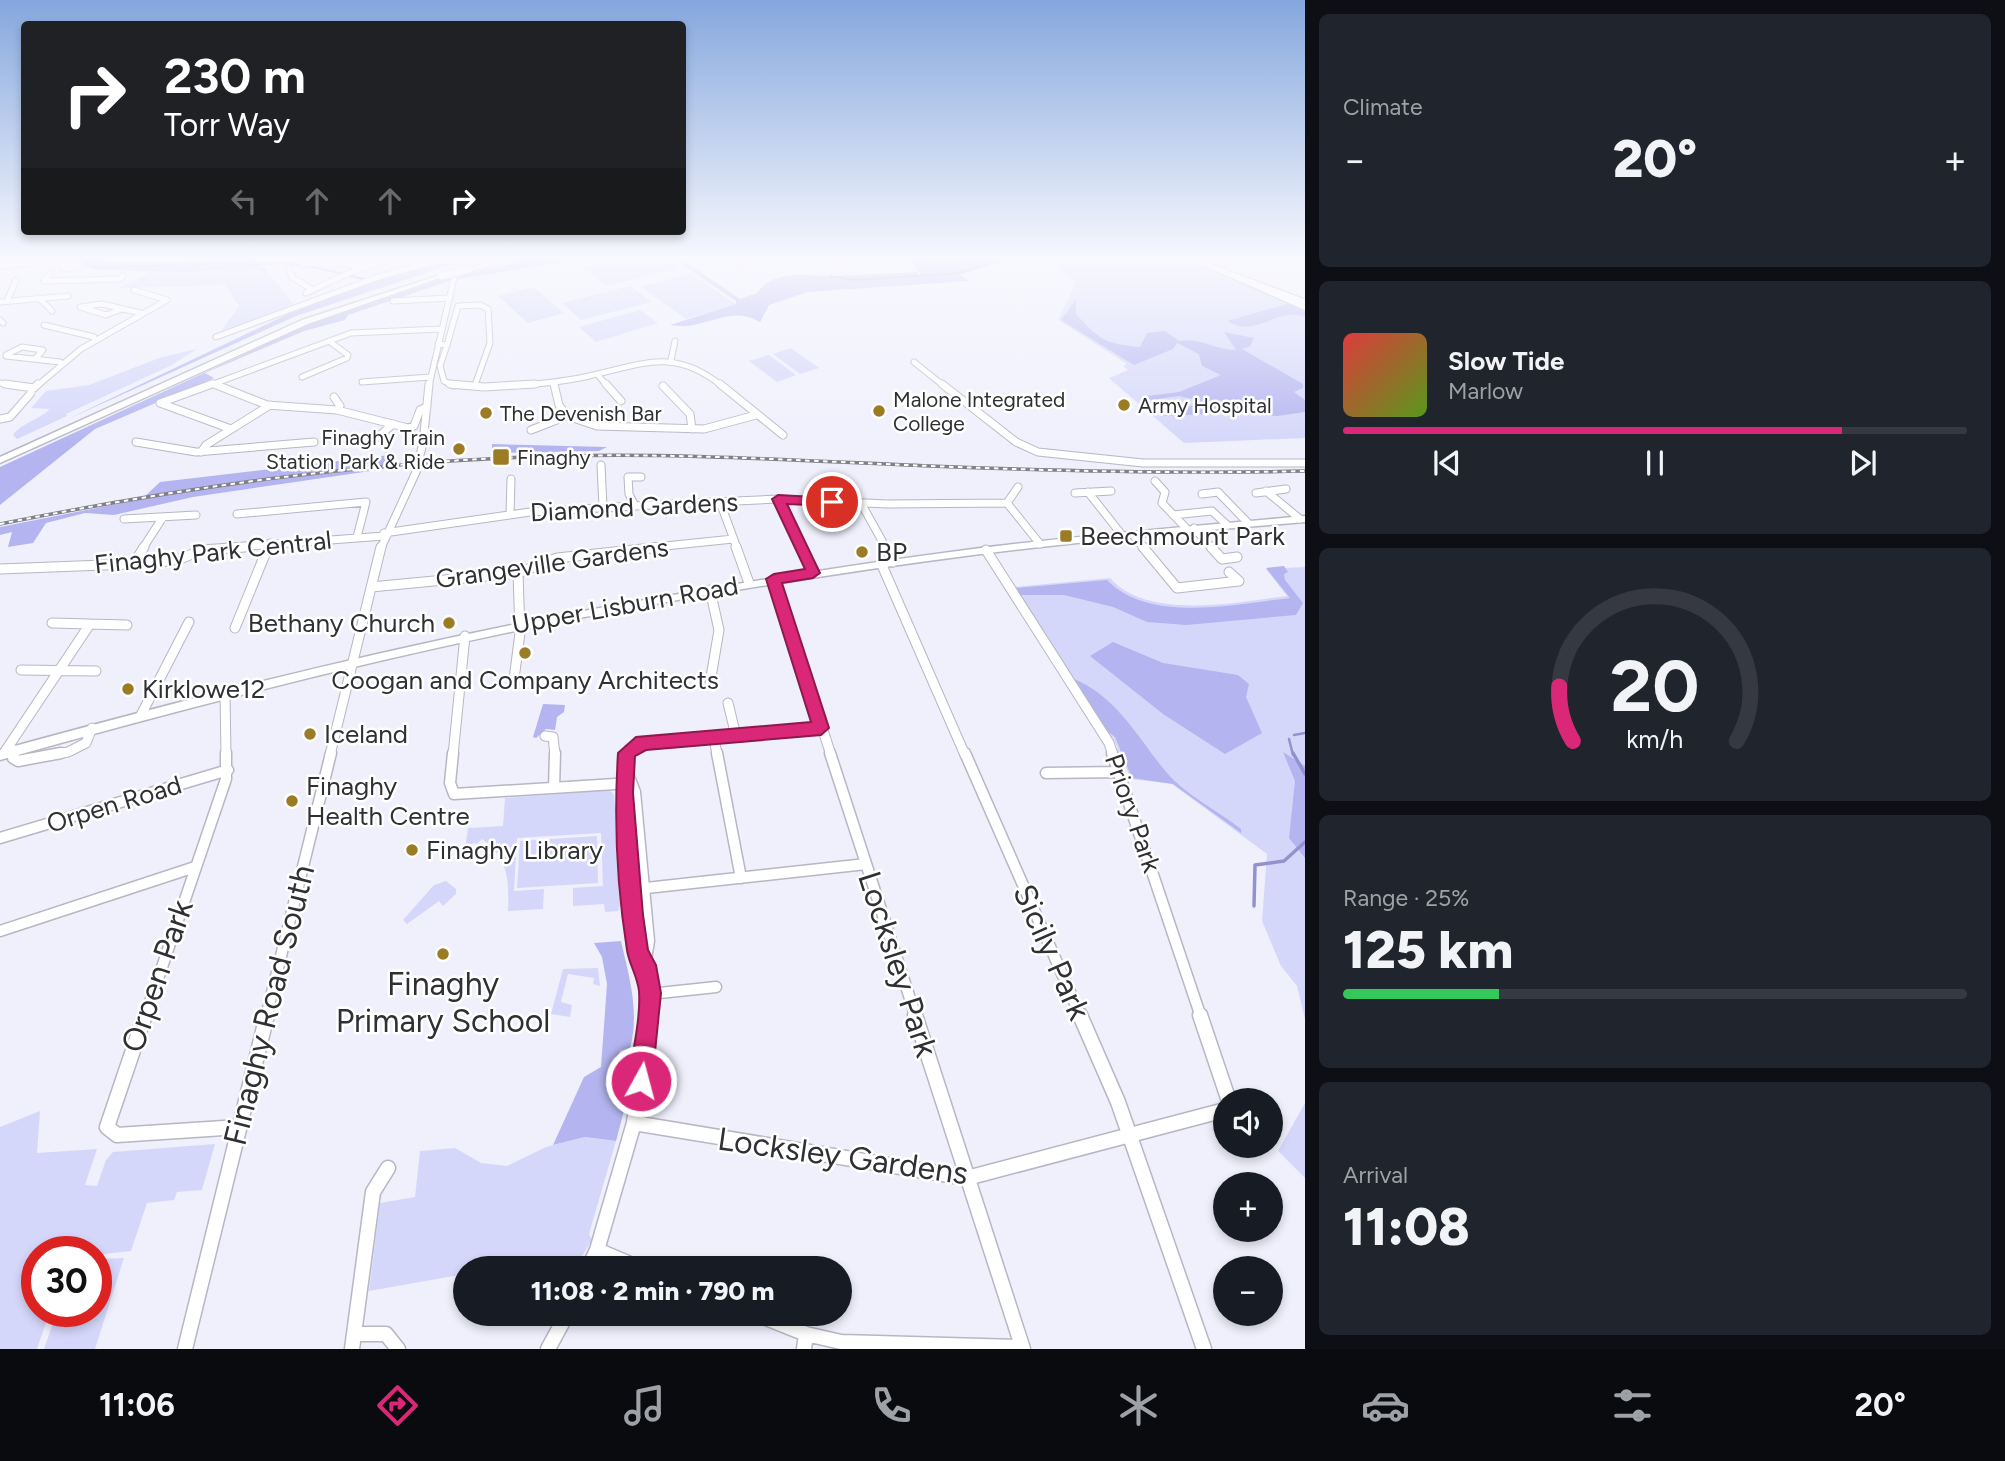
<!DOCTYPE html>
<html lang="en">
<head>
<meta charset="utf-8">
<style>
  :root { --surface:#171b24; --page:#20242c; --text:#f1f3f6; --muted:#9ea1a6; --line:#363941; --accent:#db2777 }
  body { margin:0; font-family:Figtree,sans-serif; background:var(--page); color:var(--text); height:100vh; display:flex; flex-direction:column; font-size:26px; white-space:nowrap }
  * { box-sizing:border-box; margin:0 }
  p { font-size:23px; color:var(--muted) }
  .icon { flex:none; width:38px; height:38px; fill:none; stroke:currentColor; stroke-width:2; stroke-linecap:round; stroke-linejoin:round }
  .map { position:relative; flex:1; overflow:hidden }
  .drawer { display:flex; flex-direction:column; gap:14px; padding:14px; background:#0d0f14; width:700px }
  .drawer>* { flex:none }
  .hud { position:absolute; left:21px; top:21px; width:665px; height:214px; border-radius:7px; box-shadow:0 4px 10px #0003; background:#202124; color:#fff; overflow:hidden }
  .controls { position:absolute; left:1213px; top:1088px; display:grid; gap:14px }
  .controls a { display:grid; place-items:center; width:70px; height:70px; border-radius:50%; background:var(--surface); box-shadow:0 4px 10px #0003; font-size:35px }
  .speed { position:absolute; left:21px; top:1236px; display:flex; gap:14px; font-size:35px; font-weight:700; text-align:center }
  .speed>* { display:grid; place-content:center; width:91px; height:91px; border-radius:50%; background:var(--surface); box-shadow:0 4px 10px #0003; line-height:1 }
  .speed .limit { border:10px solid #d22; background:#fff; color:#111 }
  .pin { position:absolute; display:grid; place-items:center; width:60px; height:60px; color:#fff; margin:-30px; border:4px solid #fff; border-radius:50%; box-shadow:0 2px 7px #0007 }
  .me { position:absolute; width:77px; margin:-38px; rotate:7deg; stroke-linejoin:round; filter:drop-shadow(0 0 5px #0008) }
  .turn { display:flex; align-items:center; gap:24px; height:147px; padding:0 28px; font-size:32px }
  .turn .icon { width:91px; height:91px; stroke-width:2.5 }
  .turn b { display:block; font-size:49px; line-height:60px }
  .lanes { display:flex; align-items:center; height:66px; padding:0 28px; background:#0003; justify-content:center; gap:35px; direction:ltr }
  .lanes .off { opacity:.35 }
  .big { font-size:52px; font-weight:800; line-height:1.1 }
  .drawer .card { flex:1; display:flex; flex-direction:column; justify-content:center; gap:10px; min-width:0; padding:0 24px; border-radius:10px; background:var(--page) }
  .drawer .dial { align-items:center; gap:0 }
  .dial svg { height:182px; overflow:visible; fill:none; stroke:var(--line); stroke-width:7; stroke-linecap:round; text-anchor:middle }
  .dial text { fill:var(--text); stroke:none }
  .song { display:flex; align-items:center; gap:21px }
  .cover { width:84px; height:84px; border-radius:10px; background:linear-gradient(135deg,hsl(0 70% 55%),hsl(90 70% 35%)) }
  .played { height:7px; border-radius:4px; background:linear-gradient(90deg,var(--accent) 80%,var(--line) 80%) }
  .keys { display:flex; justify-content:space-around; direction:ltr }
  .heat { display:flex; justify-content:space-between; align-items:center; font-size:38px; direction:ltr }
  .charge { height:10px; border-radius:5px; background:linear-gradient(90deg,#34c759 25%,var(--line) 0) }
  .trip { position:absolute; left:453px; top:1256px; width:399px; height:70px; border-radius:35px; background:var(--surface); box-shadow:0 4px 10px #0003; font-weight:800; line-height:70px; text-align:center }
  .dock { display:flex; height:112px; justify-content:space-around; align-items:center; background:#090b0e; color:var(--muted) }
  .dock .icon { width:49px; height:49px }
  .dock .active { color:var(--accent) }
  .dock b { font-size:32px; color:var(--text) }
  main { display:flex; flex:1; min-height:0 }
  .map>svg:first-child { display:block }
</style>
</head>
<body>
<main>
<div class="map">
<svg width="1305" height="1349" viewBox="0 0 1305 1349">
  <rect width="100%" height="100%" fill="#eff0fc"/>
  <path fill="#d5d7fa" d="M626 256H662L679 268 607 286 582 267Z
    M1044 256H1179L1305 311V438L1184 443 1109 378 1128 370 1123 366 1127 364 1058 320 1076 283 1051 258Z
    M243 268 268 272 296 308 219 334 239 306 225 285 119 288 153 271Z
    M690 273 736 304 686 319 641 287Z
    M630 286 651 302 581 320 562 303Z
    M533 287 564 313 528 323 498 296Z
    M640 310 658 323 596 342 579 327Z
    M791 348 819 368 800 374 773 354Z
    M197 349 170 366 66 414 67 416 17 439 13 435C21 423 39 420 50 409L31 408 46 391 89 385 162 357Z
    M769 355 796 375 777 382 749 361Z
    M1305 567V1019L1297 986 1281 966 1262 921 1267 854 1172 784 1131 779 1113 738 1106 733 1012 587 1110 578C1148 621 1236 602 1287 596L1266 569Z
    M610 790 614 795 622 899 618 911 605 912 604 904 573 906V888L603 886 601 833 517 838 514 891 544 889 543 909 508 911C509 881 509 858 482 839L477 844 473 843 464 856 468 828 503 826 505 798Z
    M597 836 598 883 517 888 520 841Z
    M446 881 456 889V894L443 906 439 901 407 924 403 920 434 885Z
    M598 968 600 986 593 984 594 978 568 974 561 1002 572 1005 570 1017 551 1014 563 969Z
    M1305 1103V1178L1278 1151Z
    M40 1111 37 1153 97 1149 85 1185 97 1186 106 1160 113 1152 215 1144 202 1190 177 1192 174 1200 147 1203 131 1251 96 1255V1251H37V1311H50L37 1349H0V1127Z
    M585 1137 616 1141 589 1234 592 1240 574 1269H466L465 1274 369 1291 380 1203 415 1197 420 1151 455 1148 481 1163 507 1166 546 1147Z
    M124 1258 95 1349H44L57 1311H96V1259Z"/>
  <path fill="#b4b5f0" d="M71 256 102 258 110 262 258 260 268 272 243 268 185 272 98 270 89 268Z
    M547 256H602L458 279 459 275Z
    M669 256H677L740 299 757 293C773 267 814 277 839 276 865 275 891 273 917 272L921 277 949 274 922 275 907 256H1011L958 273 969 281 807 292 769 305 760 322C727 303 705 332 670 325L736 304V301Z
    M438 264H453L296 316 68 419 286 315 390 275 419 266Z
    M451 276 452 280 348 315 345 320 304 331 205 373 214 378 95 429 0 505V467L310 324Z
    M1076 299V314C1099 340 1106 344 1140 347L1147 333 1165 331 1179 341C1200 337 1215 350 1236 350L1224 332 1254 338 1250 346 1242 349 1303 384V388L1294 392 1305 400V412L1277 416 1227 413 1165 416 1160 410 1195 405 1196 400 1179 396 1151 400 1147 396 1179 392 1221 375 1202 366 1199 354 1177 343 1173 349 1134 365 1061 320Z
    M1287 304 1305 312V317C1275 306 1259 339 1227 321Z
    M492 444 607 447 599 451 492 453Z
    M390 455 398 467 193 497 114 515 85 513 46 523 33 543 8 547 12 532 0 535V527L142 499 160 482Z
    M1284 566 1288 572 1284 574 1285 580 1303 603 1296 615 1186 625 1147 622 1113 607 1064 595H1020L1015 588 1107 580C1149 624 1237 604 1290 598L1266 568Z
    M1113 642 1163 663 1238 675 1249 684 1246 697 1262 733 1225 754 1163 714 1090 656Z
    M1072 678C1118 697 1137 737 1167 773 1186 795 1218 811 1241 829V833L1173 784 1132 778 1115 737 1107 731Z
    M543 704 565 705 564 712 557 717 555 730 546 729 536 738 533 737Z
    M1283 752 1305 766V858L1289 838 1295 781Z
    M621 941C629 976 640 1013 630 1048L620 1051 617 1066 627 1071 631 1084 616 1141 585 1137 553 1145 584 1077 601 1067 607 984 602 957 594 943Z"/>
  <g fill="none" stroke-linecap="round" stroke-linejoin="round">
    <path stroke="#9293cc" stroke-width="2" d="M78 256 97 268 245 262 249 266C289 258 328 270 367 280
      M830 276 855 280 961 273 1014 256"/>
    <path stroke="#9293cc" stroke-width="2.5" d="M1294 735 1305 733
      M1289 739 1293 755"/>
    <path stroke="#9293cc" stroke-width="3.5" d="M1293 753 1305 774
      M1254 906 1255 865 1284 861 1305 842"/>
    <defs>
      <path id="minor-far4" d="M737 256 741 264
        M839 256 841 260
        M63 262 81 264 67 269 62 267Z
        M302 263H342L365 268
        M0 266 32 263 43 256
        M1212 267 1305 302
        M289 270 292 277 313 290
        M51 273 44 281 120 279 123 276
        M306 293C344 276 383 251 426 263
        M39 298 52 311
        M7 301 16 280
        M393 301 450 298
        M0 302 68 296
        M122 309 106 315 80 307 102 304 140 313
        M0 320 3 323
        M44 325 94 337
        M216 337 381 276 454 256
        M438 344 447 345 440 366 444 381 454 386
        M447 345 458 306 480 305 488 309 490 343 475 385
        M35 359 43 350 22 347 6 355V356L60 362
        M671 360 675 341
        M914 362 944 386
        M598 375 607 386
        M302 377 347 358 348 355 329 341
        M362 382 430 377
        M554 382 555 386
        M0 383 17 386
        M212 383 218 386
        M37 386 81 349 167 300 134 290
        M208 386 351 333 441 329
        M429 386 459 256
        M513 386C538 384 564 382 589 376 643 364 674 347 722 386"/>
      <path id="minor-far3" d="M5 384 34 388 38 384
        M214 384 267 405 337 410 408 428 414 426 420 410 427 407
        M450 384 484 387 535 384
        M554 384 559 405 567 416 597 426 704 429 756 415
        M606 384 621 401
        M720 384 783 435
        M942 384 1016 442 1038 452 1143 463H1305
        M663 386 690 414 692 429
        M334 397 340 406 337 410
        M160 403 212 384
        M160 403 231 429
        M0 419 10 417 31 393
        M531 430 567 416
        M378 437 393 424
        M136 442 196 452 314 442
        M423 443 429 384
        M201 452 206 445 270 405
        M601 465 603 507
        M1155 481 1165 492 1162 503 1186 528
        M1266 491 1300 519
        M1088 492 1122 535
        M1075 493 1111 491
        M1256 493 1286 489
        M1202 494 1218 492 1248 523
        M778 499 801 548
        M720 502 737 548
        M861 503 886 548
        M1007 503 1040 544
        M1007 503 1018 487
        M635 506 629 494 628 477H641
        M237 514 366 502 357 537
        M510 515 511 479
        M1173 515 1212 511 1227 525
        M124 519 196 515
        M1194 528 1212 548
        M384 533 530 512 669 504 778 499 888 504 1007 503
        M1132 534 1144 548
        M143 548 163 517
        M223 548 384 536
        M268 548 270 543
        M381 548 416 472
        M646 548 733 539"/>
      <path id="minor-far2" d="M736 547 749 583
        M801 547 813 573
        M885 547 893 562
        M1143 547 1177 588 1239 581 1229 572
        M1211 547 1222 559 1237 557
        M986 550 1109 743 1113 755
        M881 563 965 755
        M133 565 144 547
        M0 569 156 563 180 559 202 550 245 547
        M774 579 831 755
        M371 587 518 573 557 558 662 547
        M710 590 719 630 710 683
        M52 623 127 625
        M235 628 268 547
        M21 670 96 671
        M514 679 520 633 518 573
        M225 693 226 755
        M728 703 736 736
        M141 715 189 622
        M545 736 553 737 555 755
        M714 737 717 755
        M4 753 90 624
        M13 755 14 750
        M51 755 68 752 86 743 92 728
        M330 755 381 547
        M453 755 465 636
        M628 755 629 749 646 743 821 728"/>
      <path id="minor-far1" d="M14 753 13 758 18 761 61 753
        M453 753 450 783 454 794 631 783
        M628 753C620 792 625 933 645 965
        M717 753 741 878
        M830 753 916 1017
        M965 753 1081 1017
        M1112 753 1201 1017
        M1046 773 1119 772
        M628 774 635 792 649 941 645 965 648 1017
        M554 788 555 753
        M0 838 228 770
        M637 889 866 864
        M0 931 195 867
        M650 994 716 987
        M145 1017 226 779V753
        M266 1017 331 753"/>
      <path id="minor" d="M145 1015 107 1127 117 1135 239 1127
        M915 1015 1023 1349
        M1080 1015 1118 1102 1204 1349
        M1200 1015 1229 1101
        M634 1123 967 1178 1225 1110
        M597 1250 642 1269
        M588 1269 597 1250 634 1123 648 1015
        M756 1314 806 1334 841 1342 1022 1347
        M354 1334H386L398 1349
        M185 1349 267 1015
        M352 1349 373 1192 388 1168
        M548 1349 567 1314
        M804 1349 806 1334"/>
      <path id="major" d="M1305 516V522C1194 531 1083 541 973 555 865 569 757 586 649 605 430 644 214 700 0 760V750C215 691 430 637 650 599 757 580 865 563 973 549 1083 535 1194 526 1305 516Z"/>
      <path id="highway" d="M517 256H530L469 271 466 269Z
        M1182 256H1191L1305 305V310Z
        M440 275 445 276 308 324 0 463V457L302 320Z"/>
    </defs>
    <use href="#minor-far4" stroke="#b6b7c2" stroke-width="7"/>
    <use href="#minor-far3" stroke="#b6b7c2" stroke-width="9"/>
    <use href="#minor-far2" stroke="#b6b7c2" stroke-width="11"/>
    <use href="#minor-far1" stroke="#b6b7c2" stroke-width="13"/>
    <use href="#minor" stroke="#b6b7c2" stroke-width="17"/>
    <use href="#major" stroke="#b6b7c2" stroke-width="3"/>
    <use href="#highway" stroke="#b6b7c2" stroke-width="3"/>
    <use href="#minor-far4" stroke="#fff" stroke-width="5"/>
    <use href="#minor-far3" stroke="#fff" stroke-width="7"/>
    <use href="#minor-far2" stroke="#fff" stroke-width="9"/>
    <use href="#minor-far1" stroke="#fff" stroke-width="10"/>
    <use href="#minor" stroke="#fff" stroke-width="14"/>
    <use href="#major" fill="#fff" fill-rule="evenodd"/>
    <use href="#highway" fill="#fff" fill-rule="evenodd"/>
    <defs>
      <path id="rail" d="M0 524C185 487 372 460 561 456 684 453 807 461 930 466 1055 471 1180 474 1305 471"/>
    </defs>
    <use href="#rail" stroke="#808188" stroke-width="3.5"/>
    <use href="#rail" stroke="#fff" stroke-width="2" stroke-dasharray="4.5" stroke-linecap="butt"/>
    <defs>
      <path id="minor-bridge" d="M416 472 423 443"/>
      <path id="highway-bridge" d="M442 276 469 269"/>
    </defs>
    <use href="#minor-bridge" stroke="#b6b7c2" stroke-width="9" stroke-linecap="butt"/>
    <use href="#highway-bridge" stroke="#b6b7c2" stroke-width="9" stroke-linecap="butt"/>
    <use href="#minor-bridge" stroke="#fff" stroke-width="7"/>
    <use href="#highway-bridge" stroke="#fff" stroke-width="7"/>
  </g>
  <linearGradient id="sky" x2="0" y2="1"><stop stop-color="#85a7dd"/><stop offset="0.58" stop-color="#f8f8fe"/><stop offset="1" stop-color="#f8f8fe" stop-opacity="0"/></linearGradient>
  <rect width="1305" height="445" fill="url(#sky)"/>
  <path fill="#db2777" stroke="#8e194d" stroke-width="2" d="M778 495 832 498 839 502 832 506 787 504 820 573 813 578 782 583 829 728 821 735 646 750 635 756 633 793 643 915 648 950 656 965 661 993 652 1081 649 1089 641 1092 633 1089 629 1081C632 1052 641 1019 639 991 637 975 629 964 627 950 617 887 614 817 618 753L636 737 811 722 766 579 774 574 805 569 772 499Z"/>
  <g fill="#9c7b25" stroke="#fff" stroke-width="2.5">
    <circle cx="1124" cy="405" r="7"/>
    <circle cx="879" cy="411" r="7"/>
    <circle cx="486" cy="413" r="7"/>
    <circle cx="459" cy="449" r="7"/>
    <rect x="492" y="448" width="18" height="18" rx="3.5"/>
    <rect x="1059" y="529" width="14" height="14" rx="3.5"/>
    <circle cx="862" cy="552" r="7"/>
    <circle cx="449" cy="623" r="7"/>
    <circle cx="525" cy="653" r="7"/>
    <circle cx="128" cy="689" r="7"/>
    <circle cx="310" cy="734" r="7"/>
    <circle cx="292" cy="801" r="7"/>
    <circle cx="412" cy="850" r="7"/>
    <circle cx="443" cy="954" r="7"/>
  </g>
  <g text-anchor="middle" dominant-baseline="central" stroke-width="5" stroke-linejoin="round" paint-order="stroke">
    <g font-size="21" fill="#2f3034" stroke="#fff" text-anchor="start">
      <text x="893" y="399">Malone Integrated<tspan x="893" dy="24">College</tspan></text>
      <text x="1138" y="405">Army Hospital</text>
      <text x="500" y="413">The Devenish Bar</text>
      <text x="445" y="437" text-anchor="end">Finaghy Train<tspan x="445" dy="24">Station Park &amp; Ride</tspan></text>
      <text x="517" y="457">Finaghy</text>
    </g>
    <g font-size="26" fill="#2f3034" stroke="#fff">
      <text transform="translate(634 507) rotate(-3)">Diamond Gardens</text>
      <text transform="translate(213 552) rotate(-6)">Finaghy Park Central</text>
      <text transform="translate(552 563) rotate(-8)">Grangeville Gardens</text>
      <text transform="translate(625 605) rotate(-10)">Upper Lisburn Road</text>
      <text transform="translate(114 804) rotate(-17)">Orpen Road</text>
      <text transform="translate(1133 813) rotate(71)">Priory Park</text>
    </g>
    <g font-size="26" fill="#2f3034" stroke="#fff" text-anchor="start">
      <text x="1080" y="536">Beechmount Park</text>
      <text x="876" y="552">BP</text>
      <text x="435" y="623" text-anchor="end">Bethany Church</text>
      <text x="525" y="680" text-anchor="middle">Coogan and Company Architects</text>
      <text x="142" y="689">Kirklowe12</text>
      <text x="324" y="734">Iceland</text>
      <text x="306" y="786">Finaghy<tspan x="306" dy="30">Health Centre</tspan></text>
      <text x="426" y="850">Finaghy Library</text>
    </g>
    <g font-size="32" fill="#2f3034" stroke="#fff">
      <text transform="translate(1052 952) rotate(66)">Sicily Park</text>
      <text transform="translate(898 964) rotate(72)">Locksley Park</text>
      <text transform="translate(157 976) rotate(-71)">Orpen Park</text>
      <text transform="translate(269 1005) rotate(-76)">Finaghy Road South</text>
      <text transform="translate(843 1156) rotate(8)">Locksley Gardens</text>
    </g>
    <g font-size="32" fill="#2f3034" stroke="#fff">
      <text x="443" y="984">Finaghy<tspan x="443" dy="37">Primary School</tspan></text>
    </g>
  </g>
</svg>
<div class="controls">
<a><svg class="icon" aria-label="sound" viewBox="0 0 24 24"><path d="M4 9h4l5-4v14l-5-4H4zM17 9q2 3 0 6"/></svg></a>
<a>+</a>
<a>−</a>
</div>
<div class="speed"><div class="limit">30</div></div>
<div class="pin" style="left:832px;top:502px;background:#d93025"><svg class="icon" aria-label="arrive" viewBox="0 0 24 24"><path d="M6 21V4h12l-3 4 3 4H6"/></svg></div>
<svg class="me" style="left:641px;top:1081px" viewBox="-20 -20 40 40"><circle r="17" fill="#db2777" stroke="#fff" stroke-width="3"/><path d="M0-11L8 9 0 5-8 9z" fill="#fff"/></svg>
<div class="trip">11:08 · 2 min · 790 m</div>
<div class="hud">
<div class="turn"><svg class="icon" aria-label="right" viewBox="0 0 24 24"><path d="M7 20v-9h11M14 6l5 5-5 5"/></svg><div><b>230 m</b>Torr Way</div></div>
<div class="lanes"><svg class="icon off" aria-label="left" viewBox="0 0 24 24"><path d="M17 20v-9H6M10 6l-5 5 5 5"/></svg><svg class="icon off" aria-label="ahead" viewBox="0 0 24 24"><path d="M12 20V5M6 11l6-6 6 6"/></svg><svg class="icon off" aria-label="ahead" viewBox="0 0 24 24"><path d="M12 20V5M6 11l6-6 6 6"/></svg><svg class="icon" aria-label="right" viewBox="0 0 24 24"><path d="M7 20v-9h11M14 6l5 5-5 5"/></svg></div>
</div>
</div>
<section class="drawer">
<div class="card"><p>Climate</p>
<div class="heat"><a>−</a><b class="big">20°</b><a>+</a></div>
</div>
<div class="card">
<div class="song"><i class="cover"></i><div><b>Slow Tide</b><p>Marlow</p></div></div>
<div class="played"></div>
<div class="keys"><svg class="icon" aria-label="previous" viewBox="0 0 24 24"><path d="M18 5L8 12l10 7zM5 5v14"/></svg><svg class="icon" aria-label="pause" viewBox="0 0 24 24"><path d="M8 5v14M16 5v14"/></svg><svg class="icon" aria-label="next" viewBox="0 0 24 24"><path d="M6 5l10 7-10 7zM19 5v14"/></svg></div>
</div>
<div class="card dial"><svg viewBox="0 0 100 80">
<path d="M14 69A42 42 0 1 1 86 69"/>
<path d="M14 69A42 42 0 0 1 8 45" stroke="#db2777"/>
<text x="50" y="56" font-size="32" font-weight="700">20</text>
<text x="50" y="72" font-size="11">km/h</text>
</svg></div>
<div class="card"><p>Range · 25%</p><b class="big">125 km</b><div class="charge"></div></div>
<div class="card"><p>Arrival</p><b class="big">11:08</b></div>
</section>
</main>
<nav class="dock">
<b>11:06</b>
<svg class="icon active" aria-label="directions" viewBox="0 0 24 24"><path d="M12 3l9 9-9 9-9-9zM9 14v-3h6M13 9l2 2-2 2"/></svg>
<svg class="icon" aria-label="music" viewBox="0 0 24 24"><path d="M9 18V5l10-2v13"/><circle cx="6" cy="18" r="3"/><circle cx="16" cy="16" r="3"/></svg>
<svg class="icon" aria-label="phone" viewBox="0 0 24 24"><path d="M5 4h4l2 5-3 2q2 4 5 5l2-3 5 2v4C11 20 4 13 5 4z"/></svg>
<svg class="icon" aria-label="climate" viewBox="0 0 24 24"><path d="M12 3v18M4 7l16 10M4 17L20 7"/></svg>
<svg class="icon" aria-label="car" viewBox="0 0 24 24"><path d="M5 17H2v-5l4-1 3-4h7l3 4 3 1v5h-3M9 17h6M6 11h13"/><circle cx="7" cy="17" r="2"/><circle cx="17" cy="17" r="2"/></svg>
<svg class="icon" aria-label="filters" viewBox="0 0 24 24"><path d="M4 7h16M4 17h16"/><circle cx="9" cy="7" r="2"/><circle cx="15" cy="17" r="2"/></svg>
<b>20°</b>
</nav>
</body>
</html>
